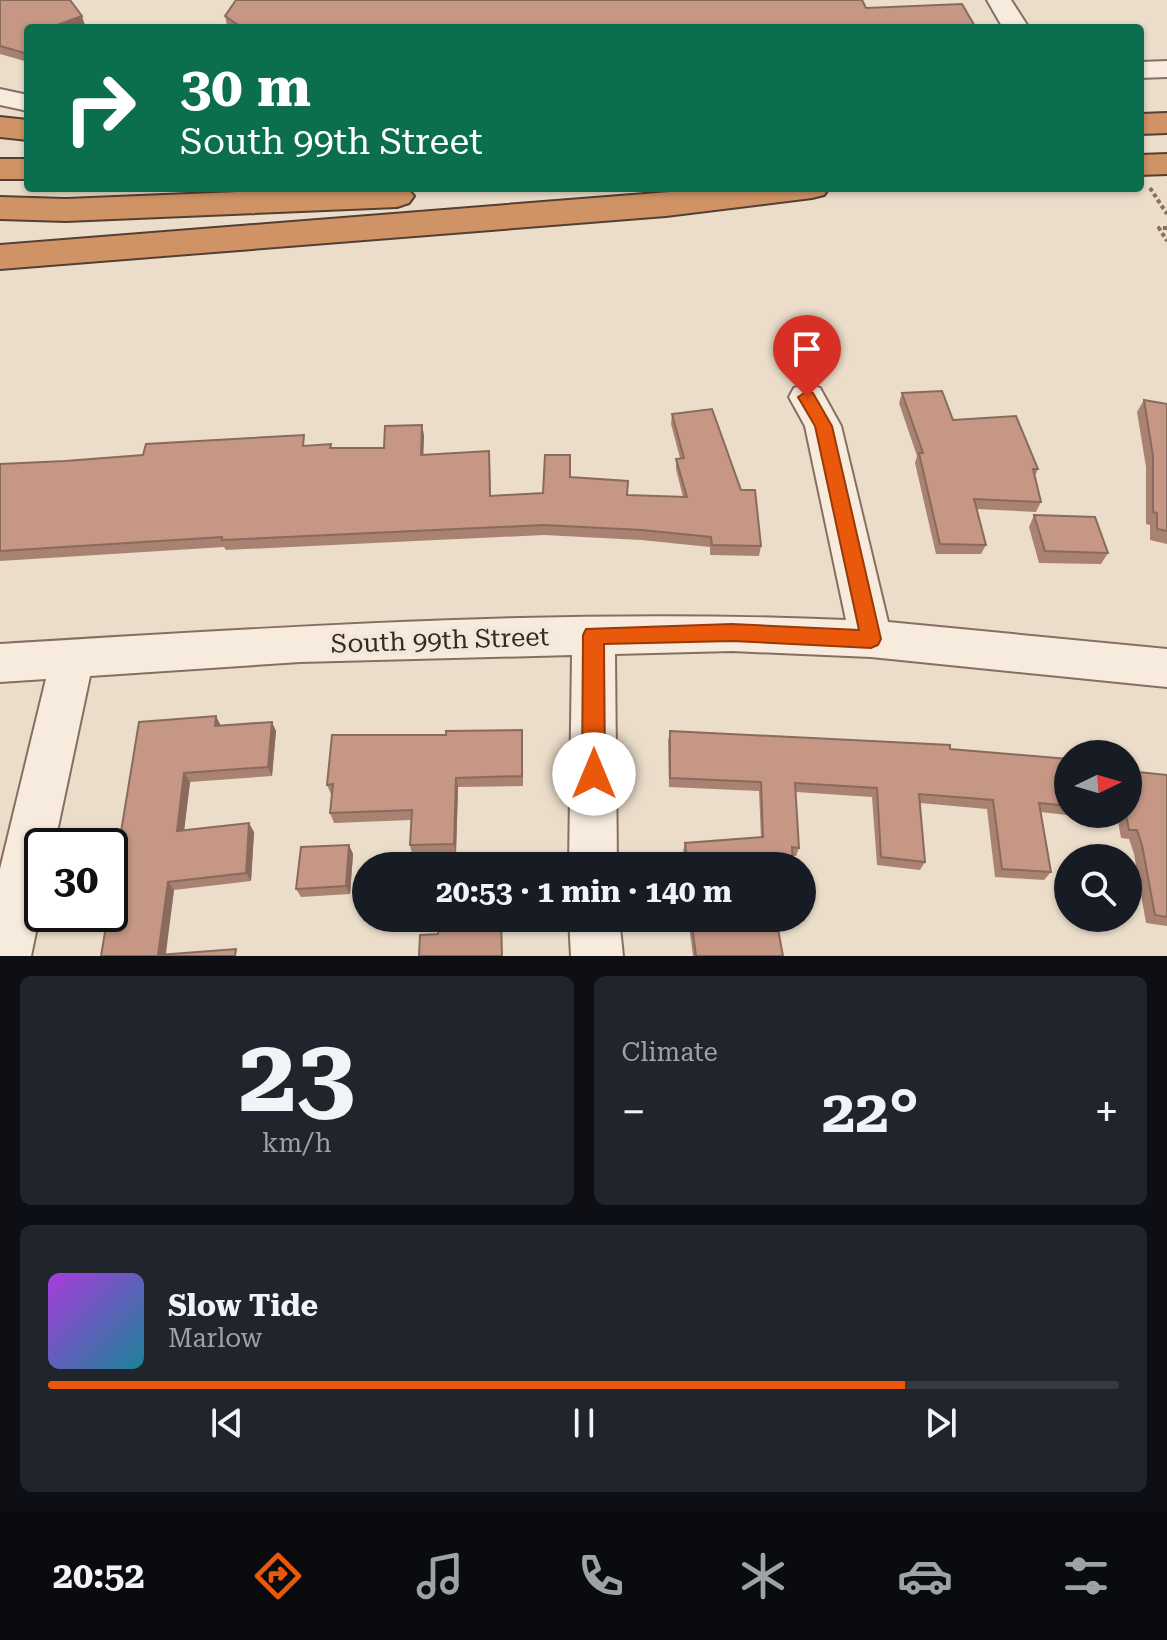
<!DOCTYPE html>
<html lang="en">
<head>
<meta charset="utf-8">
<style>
  :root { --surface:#171b24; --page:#20242c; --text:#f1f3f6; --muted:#9ea1a6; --line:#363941; --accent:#ea580c }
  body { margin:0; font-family:"Roboto Serif",serif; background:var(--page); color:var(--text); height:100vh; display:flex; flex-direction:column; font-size:30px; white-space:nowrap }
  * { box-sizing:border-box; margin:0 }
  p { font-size:26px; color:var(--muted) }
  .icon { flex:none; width:44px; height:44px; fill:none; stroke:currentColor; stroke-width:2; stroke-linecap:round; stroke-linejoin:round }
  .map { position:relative; height:956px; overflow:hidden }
  .side { display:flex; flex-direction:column; gap:20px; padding:20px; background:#0d0f14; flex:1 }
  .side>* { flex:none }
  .hud { position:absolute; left:24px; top:24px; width:1120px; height:168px; border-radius:8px; box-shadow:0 2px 6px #0004; background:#0b6e4f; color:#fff; overflow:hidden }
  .needle { width:52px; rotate:85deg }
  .fabs { position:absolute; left:1054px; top:740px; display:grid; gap:16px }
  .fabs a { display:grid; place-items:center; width:88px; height:88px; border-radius:50%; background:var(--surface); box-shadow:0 2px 6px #0004; font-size:40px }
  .speed { position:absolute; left:24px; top:828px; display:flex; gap:16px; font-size:40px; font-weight:700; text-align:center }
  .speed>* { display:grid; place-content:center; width:104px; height:104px; border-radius:50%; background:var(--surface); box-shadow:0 2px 6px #0004; line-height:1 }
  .speed .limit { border:4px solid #111; border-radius:12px; background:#fff; color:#111 }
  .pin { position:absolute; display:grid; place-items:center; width:68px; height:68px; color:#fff; margin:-82px -34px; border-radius:50% 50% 50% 0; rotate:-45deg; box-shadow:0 0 8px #0007 }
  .pin .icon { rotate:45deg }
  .me { position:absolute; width:88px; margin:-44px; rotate:0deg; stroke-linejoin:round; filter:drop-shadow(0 0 6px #0008) }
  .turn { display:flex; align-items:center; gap:28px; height:168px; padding:0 24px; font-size:36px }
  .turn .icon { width:104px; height:104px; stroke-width:2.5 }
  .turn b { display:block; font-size:56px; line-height:68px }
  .big { font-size:60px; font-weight:700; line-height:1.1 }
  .side .widget { flex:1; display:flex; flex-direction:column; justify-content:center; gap:12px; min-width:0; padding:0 28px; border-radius:12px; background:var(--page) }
  .side .dial { align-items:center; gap:0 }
  .dial b { font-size:104px; line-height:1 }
  .song { display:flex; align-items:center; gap:24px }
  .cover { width:96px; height:96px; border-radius:12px; background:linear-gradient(135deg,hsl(280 70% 55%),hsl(190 70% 35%)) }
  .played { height:8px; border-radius:4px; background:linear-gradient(90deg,var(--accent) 80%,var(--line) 80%) }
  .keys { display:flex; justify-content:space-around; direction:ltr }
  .heat { display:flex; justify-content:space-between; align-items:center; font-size:44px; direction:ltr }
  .side .tiles { flex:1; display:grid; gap:20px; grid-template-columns:1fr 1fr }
  .widget:last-child { grid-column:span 2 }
  .trip { position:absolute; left:352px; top:852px; width:464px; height:80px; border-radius:40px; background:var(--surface); box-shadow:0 2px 6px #0004; font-weight:700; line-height:80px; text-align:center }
  .tab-bar { display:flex; height:128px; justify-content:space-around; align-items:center; background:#090b0e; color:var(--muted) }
  .tab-bar .icon { width:56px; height:56px }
  .tab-bar .on { color:var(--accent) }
  .tab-bar b { font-size:36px; color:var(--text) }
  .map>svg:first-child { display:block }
</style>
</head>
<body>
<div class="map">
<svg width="1167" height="956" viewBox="0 0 1167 956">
  <rect width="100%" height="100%" fill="#ebddca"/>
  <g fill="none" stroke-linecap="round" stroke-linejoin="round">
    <defs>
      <path id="street" d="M987 0H1011L1029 28H1003Z
        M1167 61V77L1140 78V62Z
        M0 89 28 95V111L0 105Z
        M807 384 820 388 841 426 888 622 1167 649V687L871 657 732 651 615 654 617 866H569L572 655 300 662 90 676 54 846H42V903L31 956H0V869L46 679 0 682V644C281 627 564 608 846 620L805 426 789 397 794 388Z
        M569 918H619L623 956H571Z"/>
      <path id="highway" d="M1167 113V133L1140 134V114Z
        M0 117 28 120V140L0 137Z
        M1167 154V174L1140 175V155Z
        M0 159H28V179H0Z
        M336 188H407L414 196 409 203 397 207 66 221 0 219V197L66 199Z
        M721 188H829L824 195 812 198 666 216 0 269V245Z"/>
    </defs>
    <use href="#street" stroke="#866f60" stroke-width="4"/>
    <use href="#highway" stroke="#543f34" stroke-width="4"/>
    <path stroke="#866f60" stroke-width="4" stroke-dasharray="4 3" stroke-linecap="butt" d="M1150 188 1167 214
      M1167 228H1159L1167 241"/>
    <use href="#street" fill="#f6ebdd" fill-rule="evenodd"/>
    <use href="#highway" fill="#d09365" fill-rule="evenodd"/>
  </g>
  <path fill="#a98272" d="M0 0 85 25 28 28V62L0 54Z
    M866 8 227 25 225 16Z
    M902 393 953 420 1038 469 1035 476 1041 502 1036 512 976 509 986 545 981 554H936L915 463 917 456 899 403Z
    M1144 400 1167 404V544L1150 540V525L1146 524V467L1137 412Z
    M672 414 761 546 759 556 710 555V547L641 540 544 535 226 550 224 547 0 561V464L65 461 331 444 332 448H384L424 435 423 455 490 461 491 496 543 493 570 477 627 495 683 497 676 469V459L680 458 671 424Z
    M1034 515 1108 553 1101 564 1039 563 1029 527Z
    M139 722 221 725 276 731 272 776 190 782 184 830 254 832 251 881 174 890 166 954 101 956Z
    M522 730 523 786 458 787 456 853 412 854 410 845 411 820 334 823 330 813 332 794H331L327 785 446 735Z
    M670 731 950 749 1068 759V814H1128L1167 775V926L1146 923 1134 854 1129 839 1121 838 1118 821 1041 812 1051 872 1044 880 995 877 987 809 920 803 925 862 920 870 877 865 872 797 796 792 799 848 796 856H792L793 866H686L683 852 685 843 761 838 759 791 669 787 668 741Z
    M349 845 353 854 350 894 301 897 296 889Z
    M688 918H776L783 956H693Z"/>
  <path fill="#8a6a5c" d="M82 16 85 25 78 28H49Z
    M422 425 424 435 423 465 421 455Z
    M216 716 221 726H215Z
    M272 722 276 731 272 776 268 767Z
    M522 730 523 740V786L522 776Z
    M184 773 190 782 183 840 177 831Z
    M456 778 458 787 456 853 454 844Z
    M249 823 254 832 251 881 246 873Z
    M349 845 353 854 350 894 346 886Z
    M168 882 174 890 165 956 158 955Z"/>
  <path fill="#c59784" stroke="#8a6a5c" stroke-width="2" d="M0 0H70L82 16 49 28H28V54L0 46Z
    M236 0H862L866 8 962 4 976 28H170L238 25 225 16Z
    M942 391 953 420 1016 416 1038 469H1033L1041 502 974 499 986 545 940 544 919 453H923L902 393Z
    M1144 400 1167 404V531L1157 529V513L1153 512V456Z
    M712 409 741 490H755L761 546 712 545 711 537 642 530 543 525 222 540V537L0 551V464L65 461 143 455 146 444 304 435 303 446 331 444 330 448H384L385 426 422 425 421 455 489 451 490 496 543 493 545 455H570V477L628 481 627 495 687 497 676 459 684 458 672 414Z
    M1034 515 1095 517 1108 553 1045 551Z
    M216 716 215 726 272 722 268 767 184 773 177 831 249 823 246 873 168 882 158 955 236 949 235 956H101L108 914H110V899L139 722Z
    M522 730V776L456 778 454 844 410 845 412 810 330 813 333 784 327 785 332 735H446V731Z
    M670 731 950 745V749L1068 759V806L1039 803 1051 872 1002 869 993 800 919 794 925 862 881 857 877 788 795 783 799 848 792 847 793 866H688L685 843 763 837 761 782 670 778Z
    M1128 771 1167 775V917L1155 915 1142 845 1137 830H1129L1126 814H1128Z
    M349 845 346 886 296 889 301 847Z
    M439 918H501L502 956H419L420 935 438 934Z
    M691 918H776L783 956H696Z"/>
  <path fill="#ea580c" stroke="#983908" stroke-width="2" d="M807 391 813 393 832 426 881 639 878 645 871 648 732 641 604 644 605 774 601 782 594 785 586 782 582 774 583 635 586 629 732 624 859 630 815 426 798 397Z"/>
  <g text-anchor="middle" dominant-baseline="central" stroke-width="8" stroke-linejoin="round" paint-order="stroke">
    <g font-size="26" fill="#382a22" stroke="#f3e8d9">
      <text transform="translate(440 640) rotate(-2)">South 99th Street</text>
    </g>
  </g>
</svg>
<div class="fabs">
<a><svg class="needle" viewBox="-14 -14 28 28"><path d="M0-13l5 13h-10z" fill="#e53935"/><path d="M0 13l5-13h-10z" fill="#9ea1a6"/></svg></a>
<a><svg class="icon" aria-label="search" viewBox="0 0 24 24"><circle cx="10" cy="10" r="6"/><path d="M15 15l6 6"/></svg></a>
</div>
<div class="speed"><div class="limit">30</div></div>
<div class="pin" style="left:807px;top:397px;background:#d93025"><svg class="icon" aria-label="arrive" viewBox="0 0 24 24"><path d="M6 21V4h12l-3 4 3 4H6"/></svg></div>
<svg class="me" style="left:594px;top:774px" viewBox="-20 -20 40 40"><circle r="19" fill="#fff"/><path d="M0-13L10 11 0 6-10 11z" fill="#ea580c"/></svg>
<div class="trip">20:53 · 1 min · 140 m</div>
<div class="hud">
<div class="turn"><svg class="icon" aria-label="right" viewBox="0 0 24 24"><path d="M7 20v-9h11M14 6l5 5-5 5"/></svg><div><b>30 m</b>South 99th Street</div></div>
</div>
</div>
<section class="side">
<div class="tiles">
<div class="widget dial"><b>23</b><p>km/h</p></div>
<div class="widget"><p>Climate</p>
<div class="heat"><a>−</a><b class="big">22°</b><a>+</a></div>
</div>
<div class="widget">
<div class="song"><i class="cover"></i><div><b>Slow Tide</b><p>Marlow</p></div></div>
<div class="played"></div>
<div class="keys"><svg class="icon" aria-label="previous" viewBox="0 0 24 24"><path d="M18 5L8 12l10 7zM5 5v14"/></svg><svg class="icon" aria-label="pause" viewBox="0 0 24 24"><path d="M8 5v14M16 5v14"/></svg><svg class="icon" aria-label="next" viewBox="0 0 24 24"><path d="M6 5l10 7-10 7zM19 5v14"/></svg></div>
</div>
</div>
</section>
<nav class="tab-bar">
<b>20:52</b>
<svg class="icon on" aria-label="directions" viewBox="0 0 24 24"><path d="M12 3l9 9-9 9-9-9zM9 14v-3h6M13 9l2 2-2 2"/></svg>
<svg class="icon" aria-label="music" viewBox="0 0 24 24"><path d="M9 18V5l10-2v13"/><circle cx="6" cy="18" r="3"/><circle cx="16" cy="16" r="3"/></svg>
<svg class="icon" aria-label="phone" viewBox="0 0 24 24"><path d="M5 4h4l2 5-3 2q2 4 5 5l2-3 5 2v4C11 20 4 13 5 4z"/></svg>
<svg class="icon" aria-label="climate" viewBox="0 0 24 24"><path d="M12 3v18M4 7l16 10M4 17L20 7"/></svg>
<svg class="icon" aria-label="car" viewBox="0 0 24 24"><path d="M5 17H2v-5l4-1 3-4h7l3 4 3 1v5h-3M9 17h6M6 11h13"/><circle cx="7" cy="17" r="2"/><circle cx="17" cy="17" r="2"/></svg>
<svg class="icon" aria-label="filters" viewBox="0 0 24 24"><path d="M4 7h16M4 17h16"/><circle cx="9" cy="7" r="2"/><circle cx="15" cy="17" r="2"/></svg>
</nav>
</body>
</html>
